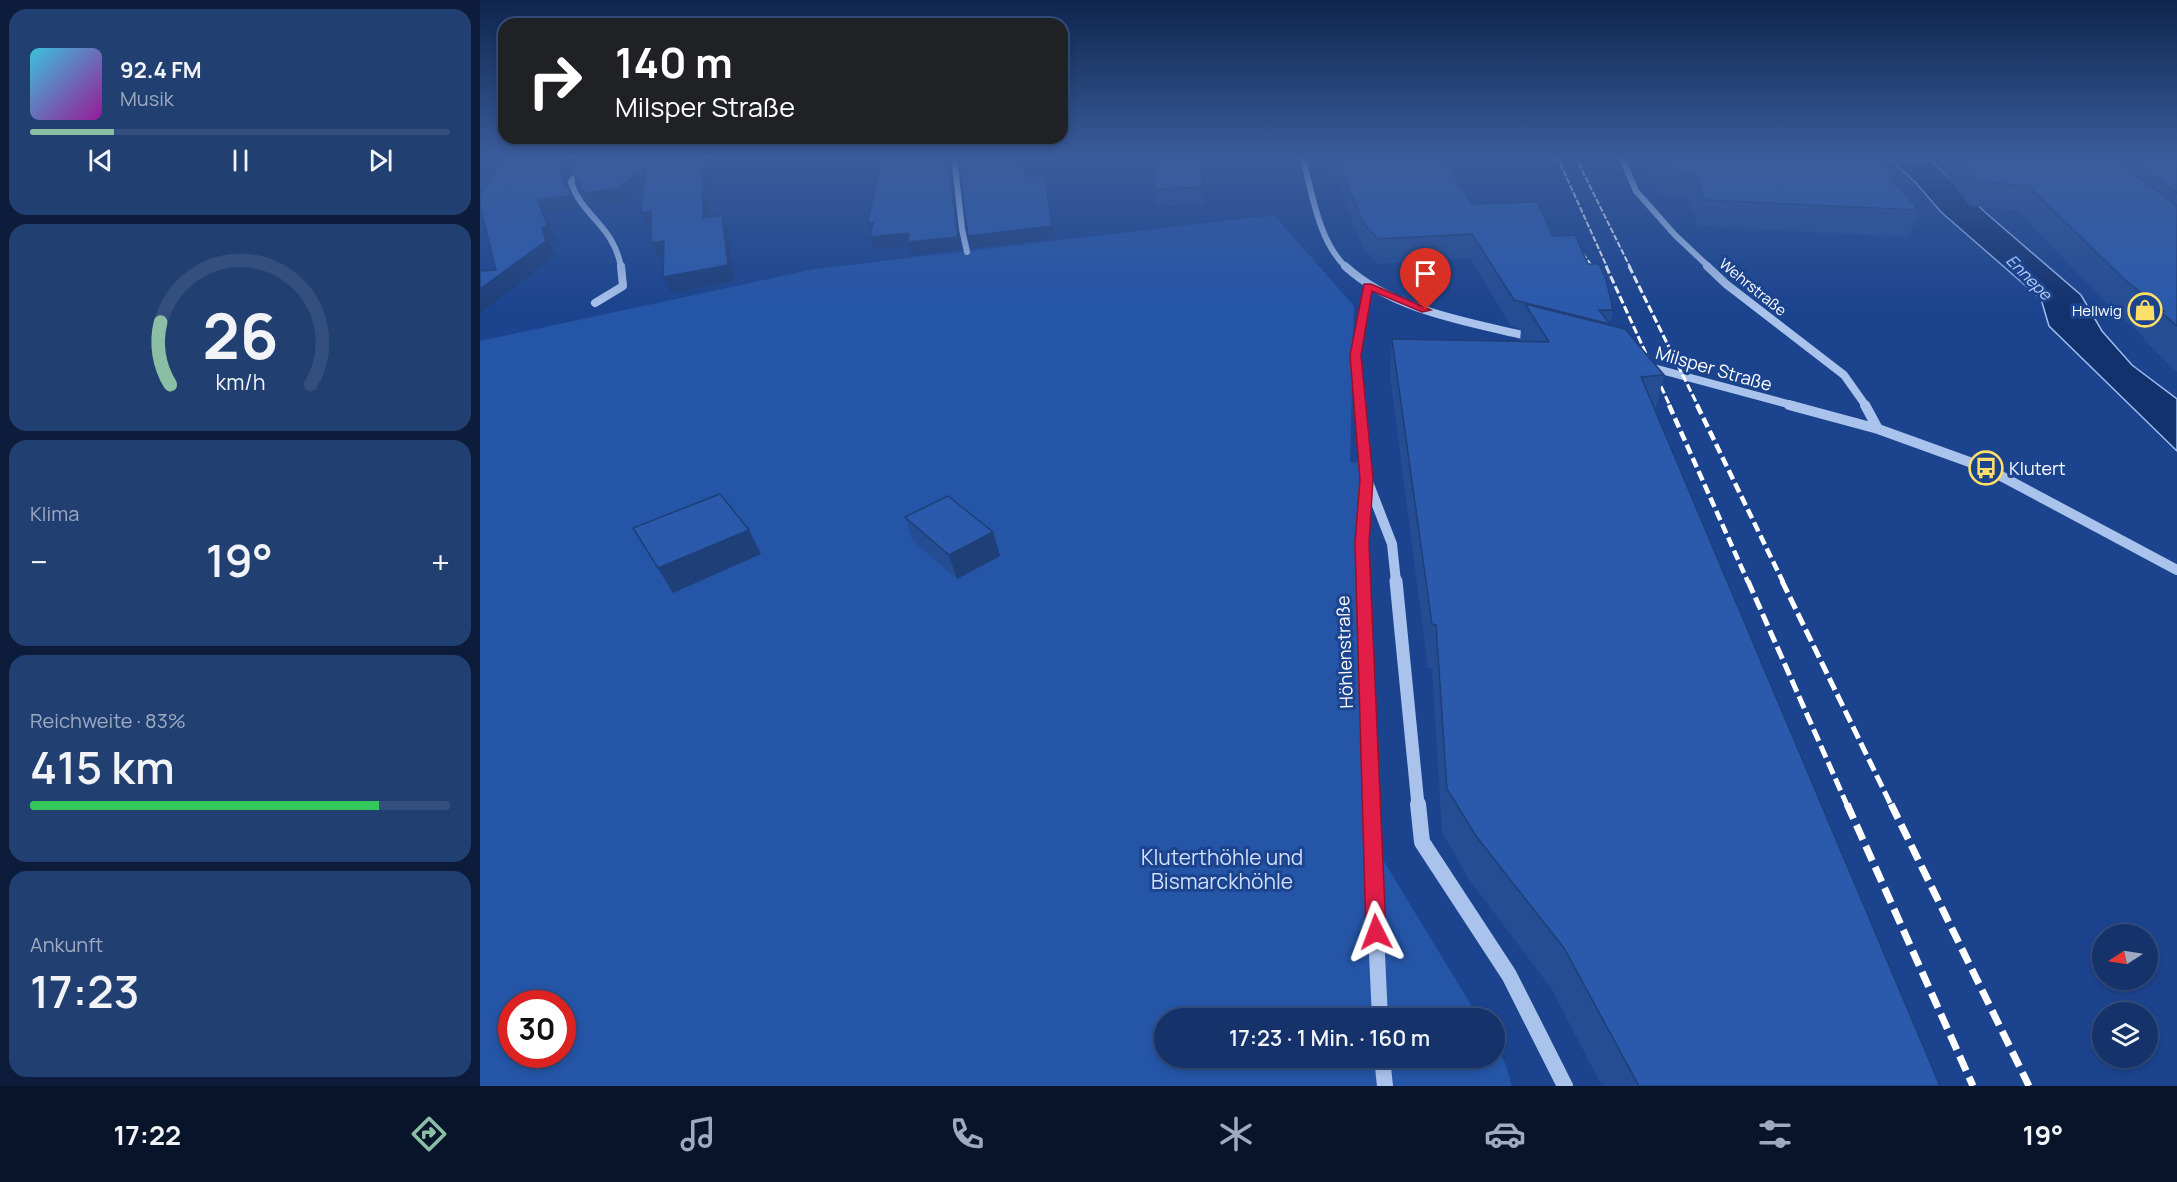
<!DOCTYPE html>
<html lang="de">
<head>
<meta charset="utf-8">
<style>
  :root { --surface:#15336a; --page:#223f72; --text:#f1f3f6; --muted:#9daac1; --line:#344e7e; --accent:#8abfa5 }
  body { margin:0; font-family:Manrope,sans-serif; background:var(--page); color:var(--text); height:100vh; display:flex; flex-direction:column; font-size:22px; white-space:nowrap }
  * { box-sizing:border-box; margin:0 }
  p { font-size:20px; color:var(--muted) }
  .icon { flex:none; width:33px; height:33px; fill:none; stroke:currentColor; stroke-width:2; stroke-linecap:round; stroke-linejoin:round }
  .map { position:relative; flex:1; overflow:hidden }
  .drawer { display:flex; flex-direction:column; gap:9px; padding:9px; background:#0c1c3a; width:480px }
  .drawer>* { flex:none }
  .guide { position:absolute; left:18px; top:18px; width:570px; height:126px; border-radius:18px; box-shadow:0 3px 9px #0003,0 0 0 2px var(--line); background:#202124; color:#fff; overflow:hidden }
  .needle { width:39px; rotate:258deg }
  .fabs { position:absolute; left:1612px; top:924px; display:grid; gap:12px }
  .fabs a { display:grid; place-items:center; width:66px; height:66px; border-radius:50%; background:var(--surface); box-shadow:0 3px 9px #0003,0 0 0 2px var(--line); font-size:30px }
  .speed { position:absolute; left:18px; top:990px; display:flex; gap:12px; font-size:30px; font-weight:700; text-align:center }
  .speed>* { display:grid; place-content:center; width:78px; height:78px; border-radius:50%; background:var(--surface); box-shadow:0 3px 9px #0003,0 0 0 2px var(--line); line-height:1 }
  .speed .limit { border:9px solid #d22; background:#fff; color:#111 }
  .pin { position:absolute; display:grid; place-items:center; width:51px; height:51px; color:#fff; margin:-62px -26px; border-radius:50% 50% 50% 0; rotate:-45deg; box-shadow:0 0 6px #0007 }
  .pin .icon { rotate:45deg }
  .me { position:absolute; width:66px; margin:-33px; rotate:357deg; stroke-linejoin:round; filter:drop-shadow(0 0 4px #0008) }
  .turn { display:flex; align-items:center; gap:21px; height:126px; padding:0 18px; font-size:27px }
  .turn .icon { width:78px; height:78px; stroke-width:2.5 }
  .turn b { display:block; font-size:42px; line-height:51px }
  .big { font-size:45px; font-weight:600; line-height:1.1 }
  .drawer .tile { flex:1; display:flex; flex-direction:column; justify-content:center; gap:9px; min-width:0; padding:0 21px; border-radius:18px; background:var(--page) }
  .drawer .dial { align-items:center; gap:0 }
  .dial svg { height:156px; overflow:visible; fill:none; stroke:var(--line); stroke-width:7; stroke-linecap:round; text-anchor:middle }
  .dial text { fill:var(--text); stroke:none }
  .song { display:flex; align-items:center; gap:18px }
  .cover { width:72px; height:72px; border-radius:9px; background:linear-gradient(135deg,hsl(190 70% 55%),hsl(300 70% 35%)) }
  .played { height:6px; border-radius:3px; background:linear-gradient(90deg,var(--accent) 20%,var(--line) 20%) }
  .keys { display:flex; justify-content:space-around; direction:ltr }
  .heat { display:flex; justify-content:space-between; align-items:center; font-size:33px; direction:ltr }
  .charge { height:9px; border-radius:4px; background:linear-gradient(90deg,#34c759 83%,var(--line) 0) }
  .trip { position:absolute; left:674px; top:1008px; width:351px; height:60px; border-radius:30px; background:var(--surface); box-shadow:0 3px 9px #0003,0 0 0 2px var(--line); font-weight:600; line-height:60px; text-align:center }
  .menu { display:flex; height:96px; justify-content:space-around; align-items:center; background:#08142a; color:var(--muted) }
  .menu .icon { width:42px; height:42px }
  .menu .selected { color:var(--accent) }
  .menu b { font-size:27px; color:var(--text) }
  main { display:flex; flex:1; min-height:0 }
  .map>svg:first-child { display:block }
</style>
</head>
<body>
<main>
<section class="drawer">
<div class="tile">
<div class="song"><i class="cover"></i><div><b>92.4 FM</b><p>Musik</p></div></div>
<div class="played"></div>
<div class="keys"><svg class="icon" aria-label="previous" viewBox="0 0 24 24"><path d="M18 5L8 12l10 7zM5 5v14"/></svg><svg class="icon" aria-label="pause" viewBox="0 0 24 24"><path d="M8 5v14M16 5v14"/></svg><svg class="icon" aria-label="next" viewBox="0 0 24 24"><path d="M6 5l10 7-10 7zM19 5v14"/></svg></div>
</div>
<div class="tile dial"><svg viewBox="0 0 100 80">
<path d="M14 69A42 42 0 1 1 86 69"/>
<path d="M14 69A42 42 0 0 1 9 37" stroke="#8abfa5"/>
<text x="50" y="56" font-size="32" font-weight="700">26</text>
<text x="50" y="72" font-size="11">km/h</text>
</svg></div>
<div class="tile"><p>Klima</p>
<div class="heat"><a>−</a><b class="big">19°</b><a>+</a></div>
</div>
<div class="tile"><p>Reichweite · 83%</p><b class="big">415 km</b><div class="charge"></div></div>
<div class="tile"><p>Ankunft</p><b class="big">17:23</b></div>
</section>
<div class="map">
<svg width="1697" height="1086" viewBox="0 0 1697 1086">
  <rect width="100%" height="100%" fill="#1c448e"/>
  <path fill="#2555a7" fill-rule="evenodd" d="M794 215 874 306 870 463 880 462 888 835 999 1018H684V1058H1014V1044L1025 1063 1032 1086H0V341L335 269ZM32 1004H82V1054H32Z"/>
  <path fill="#13316c" stroke="#9dbcef" stroke-width="1.5" d="M1407 156H1446L1506 213 1601 295 1622 331 1652 365 1697 399V451L1569 326 1561 299 1461 212 1436 183Z"/>
  <g fill="none" stroke-linecap="round" stroke-linejoin="round">
    <path stroke="#aac3ed" stroke-width="6" d="M107 156 91 182C102 217 133 224 141 267
      M474 156 482 229 487 252
      M822 156C832 191 838 241 866 267
      M1141 156 1156 191 1195 235 1229 267"/>
    <path stroke="#aac3ed" stroke-width="8" d="M865 266C915 312 990 322 1055 338
      M1227 266 1246 284 1364 375 1386 406
      M115 303 143 286 141 266
      M1166 366 1315 406
      M880 406 875 355 888 286"/>
    <path stroke="#aac3ed" stroke-width="10" d="M879 405 886 479 882 543 883 582
      M1309 405 1398 429 1506 468 1697 570
      M1385 405 1398 429
      M888 482 912 544 916 582"/>
    <path stroke="#aac3ed" stroke-width="13" d="M883 581 890 805
      M916 581 938 805"/>
    <path stroke="#aac3ed" stroke-width="16" d="M890 804 900 1018
      M938 804 942 842 1029 975 1085 1086
      M902 1058 905 1086"/>
    <path stroke="#fff" stroke-width="2" stroke-dasharray="6 2" stroke-linecap="butt" d="M1077 156 1127 267
      M1095 156 1150 267
      M1093 241 1113 267"/>
    <path stroke="#fff" stroke-width="3" stroke-dasharray="8 3" stroke-linecap="butt" d="M1112 266 1120 276
      M1126 266 1190 406
      M1149 266 1218 406"/>
    <path stroke="#fff" stroke-width="4.5" stroke-dasharray="10 4.5" stroke-linecap="butt" d="M1189 405 1268 582
      M1217 405 1303 582"/>
    <path stroke="#fff" stroke-width="5" stroke-dasharray="13 5" stroke-linecap="butt" d="M1268 581 1367 805
      M1302 581 1411 805"/>
    <path stroke="#fff" stroke-width="7" stroke-dasharray="16 7" stroke-linecap="butt" d="M1367 804 1493 1086
      M1411 804 1549 1086"/>
  </g>
  <path fill="#254d94" d="M24 156H228L230 217 248 229 254 281 191 293 183 277V258L179 259 171 243V227L168 228 161 213 164 188 145 203 112 207 91 172 86 181 89 189 100 209 66 214 76 241 70 243 75 256 16 270Z
    M723 156 724 205 676 206 674 189Z
    M847 156H961L992 204 1073 236 1108 264 1133 310 1130 325 1184 375 1175 411 1460 1086H1122L1071 988 988 878 962 832 952 668H948L910 376 912 339 1040 341 1041 329 1031 326 990 258 898 264 883 248Z
    M1162 156H1394L1417 177 1414 183 1439 210 1429 237 1219 226 1207 197 1182 196Z
    M1452 156H1697V372L1663 339 1664 337 1630 307 1537 210 1490 206Z
    M425 517 513 532 520 556 477 579 433 541Z"/>
  <path fill="#1e3f78" d="M86 156H101L86 181 91 195H92L100 209 66 214 76 241 70 243 75 256 0 313V289L62 228 58 200 84 182 79 167Z
    M223 156H228L230 232 223 218Z
    M467 156H469L481 249 431 255 429 246 394 249 390 237Z
    M722 156H723L724 205 722 187Z
    M166 168 172 182 145 203 112 207 105 193Z
    M567 186 575 238 491 248 488 236Z
    M171 211 178 226 168 228 161 213Z
    M242 215 248 229 254 281 191 293 183 277Z
    M388 223H393L392 235Z
    M184 241 191 257 179 259 171 243Z
    M269 530 281 554 193 593 178 568Z
    M513 532 520 556 477 579 469 555Z"/>
  <path fill="#2b5aac" stroke="#1e3f78" stroke-width="1.5" d="M24 156H86L79 167 84 182 92 195 58 200 67 226 62 228 66 241 0 289V271L16 270 0 205V194Z
    M98 156H223V218L242 215 248 265 183 277 184 241 171 243V211L161 213 166 168 138 188 105 193 90 169Z
    M402 156H467L478 237 428 242 429 233 390 237 393 223H388Z
    M478 156 539 157 548 177 565 175 572 226 488 236Z
    M676 156H722V187L674 189Z
    M855 156H961L992 204 1057 202 1073 236 1095 235 1108 264H1119L1126 279 1133 310H1119L1130 324 1034 300 992 234 898 239 884 224Z
    M1180 156H1394L1417 177 1409 176 1439 210 1225 200 1213 172 1188 171Z
    M1479 156H1630L1697 206V326L1680 311H1684L1645 280 1548 186 1500 182Z
    M1647 156H1697V193Z
    M1045 304 1145 329 1184 375 1161 377 1460 1086H1159L1084 948 996 836 967 789 956 625 952 624 912 339 1069 342Z
    M240 494 269 530 178 568 153 528Z
    M468 496 513 532 469 555 425 517Z"/>
  <linearGradient id="sky" x2="0" y2="1"><stop stop-color="#0f254e"/><stop offset="0.51" stop-color="#3a5c9b"/><stop offset="1" stop-color="#3a5c9b" stop-opacity="0"/></linearGradient>
  <rect width="1697" height="308" fill="url(#sky)"/>
  <path fill="#e11d48" stroke="#92132f" stroke-width="1.5" d="M884 284H891L951 310 942 312 892 291 881 355 893 479 889 543 906 932 903 939 896 942 889 939 886 932 875 543 880 479 870 355Z"/>
  <defs>
    <symbol id="shop-ring" viewBox="-11 -11 22 22"><circle r="9.5" fill="#1c448e" stroke="#fedf68" stroke-width="1.5"/><path d="M-5-2.5h2.3a2.7 3.5 0 0 1 5.4 0H5L5.5 6h-11ZM-1.5-2.5h3a1.5 2.3 0 0 0-3 0Z" fill="#fedf68"/></symbol>
    <symbol id="bus-ring" viewBox="-11 -11 22 22"><circle r="9.5" fill="#1c448e" stroke="#fedf68" stroke-width="1.5"/><path d="M-5-6H5V4H4V6H2V4H-2V6H-4V4H-5ZM-3.5-4V0h7V-4ZM-3.5 1.2v1.5H-2V1.2ZM2 1.2v1.5H3.5V1.2Z" fill="#fedf68"/></symbol>
  </defs>
  <g fill-rule="evenodd">
    <use href="#shop-ring" x="1646" y="291" width="38" height="38"/>
    <use href="#bus-ring" x="1487" y="449" width="38" height="38"/>
  </g>
  <g text-anchor="middle" dominant-baseline="central" stroke-width="6" stroke-linejoin="round" paint-order="stroke">
    <g font-size="15" fill="#fff" stroke="#1c448e">
      <text transform="translate(1273 287) rotate(39)">Wehrstraße</text>
    </g>
    <g font-size="15" fill="#fff" stroke="#1c448e" text-anchor="end">
      <text x="1642" y="310">Hellwig</text>
    </g>
    <g font-size="16" font-style="italic" fill="#b6cdf4" stroke="#1c448e">
      <text transform="translate(1549 277) rotate(45)">Ennepe</text>
    </g>
    <g font-size="18" fill="#fff" stroke="#1c448e">
      <text transform="translate(1234 368) rotate(16)">Milsper Straße</text>
      <text transform="translate(864 652) rotate(-92)">Höhlenstraße</text>
    </g>
    <g font-size="18" fill="#fff" stroke="#1c448e" text-anchor="start">
      <text x="1529" y="468">Klutert</text>
    </g>
    <g font-size="21" fill="#d0dffa" stroke="#1c448e">
      <text x="742" y="857">Kluterthöhle und<tspan x="742" dy="24">Bismarckhöhle</tspan></text>
    </g>
  </g>
</svg>
<div class="fabs">
<a><svg class="needle" viewBox="-14 -14 28 28"><path d="M0-13l5 13h-10z" fill="#e53935"/><path d="M0 13l5-13h-10z" fill="#9daac1"/></svg></a>
<a><svg class="icon" aria-label="layers" viewBox="0 0 24 24"><path d="M12 4l9 5-9 5-9-5zM3 14l9 5 9-5"/></svg></a>
</div>
<div class="speed"><div class="limit">30</div></div>
<div class="pin" style="left:946px;top:310px;background:#d93025"><svg class="icon" aria-label="arrive" viewBox="0 0 24 24"><path d="M6 21V4h12l-3 4 3 4H6"/></svg></div>
<svg class="me" style="left:896px;top:932px" viewBox="-20 -20 40 40"><path d="M0-17L14 15 0 8-14 15z" fill="#e11d48" stroke="#fff" stroke-width="4"/></svg>
<div class="trip">17:23 · 1 Min. · 160 m</div>
<div class="guide">
<div class="turn"><svg class="icon" aria-label="right" viewBox="0 0 24 24"><path d="M7 20v-9h11M14 6l5 5-5 5"/></svg><div><b>140 m</b>Milsper Straße</div></div>
</div>
</div>
</main>
<nav class="menu">
<b>17:22</b>
<svg class="icon selected" aria-label="directions" viewBox="0 0 24 24"><path d="M12 3l9 9-9 9-9-9zM9 14v-3h6M13 9l2 2-2 2"/></svg>
<svg class="icon" aria-label="music" viewBox="0 0 24 24"><path d="M9 18V5l10-2v13"/><circle cx="6" cy="18" r="3"/><circle cx="16" cy="16" r="3"/></svg>
<svg class="icon" aria-label="phone" viewBox="0 0 24 24"><path d="M5 4h4l2 5-3 2q2 4 5 5l2-3 5 2v4C11 20 4 13 5 4z"/></svg>
<svg class="icon" aria-label="climate" viewBox="0 0 24 24"><path d="M12 3v18M4 7l16 10M4 17L20 7"/></svg>
<svg class="icon" aria-label="car" viewBox="0 0 24 24"><path d="M5 17H2v-5l4-1 3-4h7l3 4 3 1v5h-3M9 17h6M6 11h13"/><circle cx="7" cy="17" r="2"/><circle cx="17" cy="17" r="2"/></svg>
<svg class="icon" aria-label="filters" viewBox="0 0 24 24"><path d="M4 7h16M4 17h16"/><circle cx="9" cy="7" r="2"/><circle cx="15" cy="17" r="2"/></svg>
<b>19°</b>
</nav>
</body>
</html>
